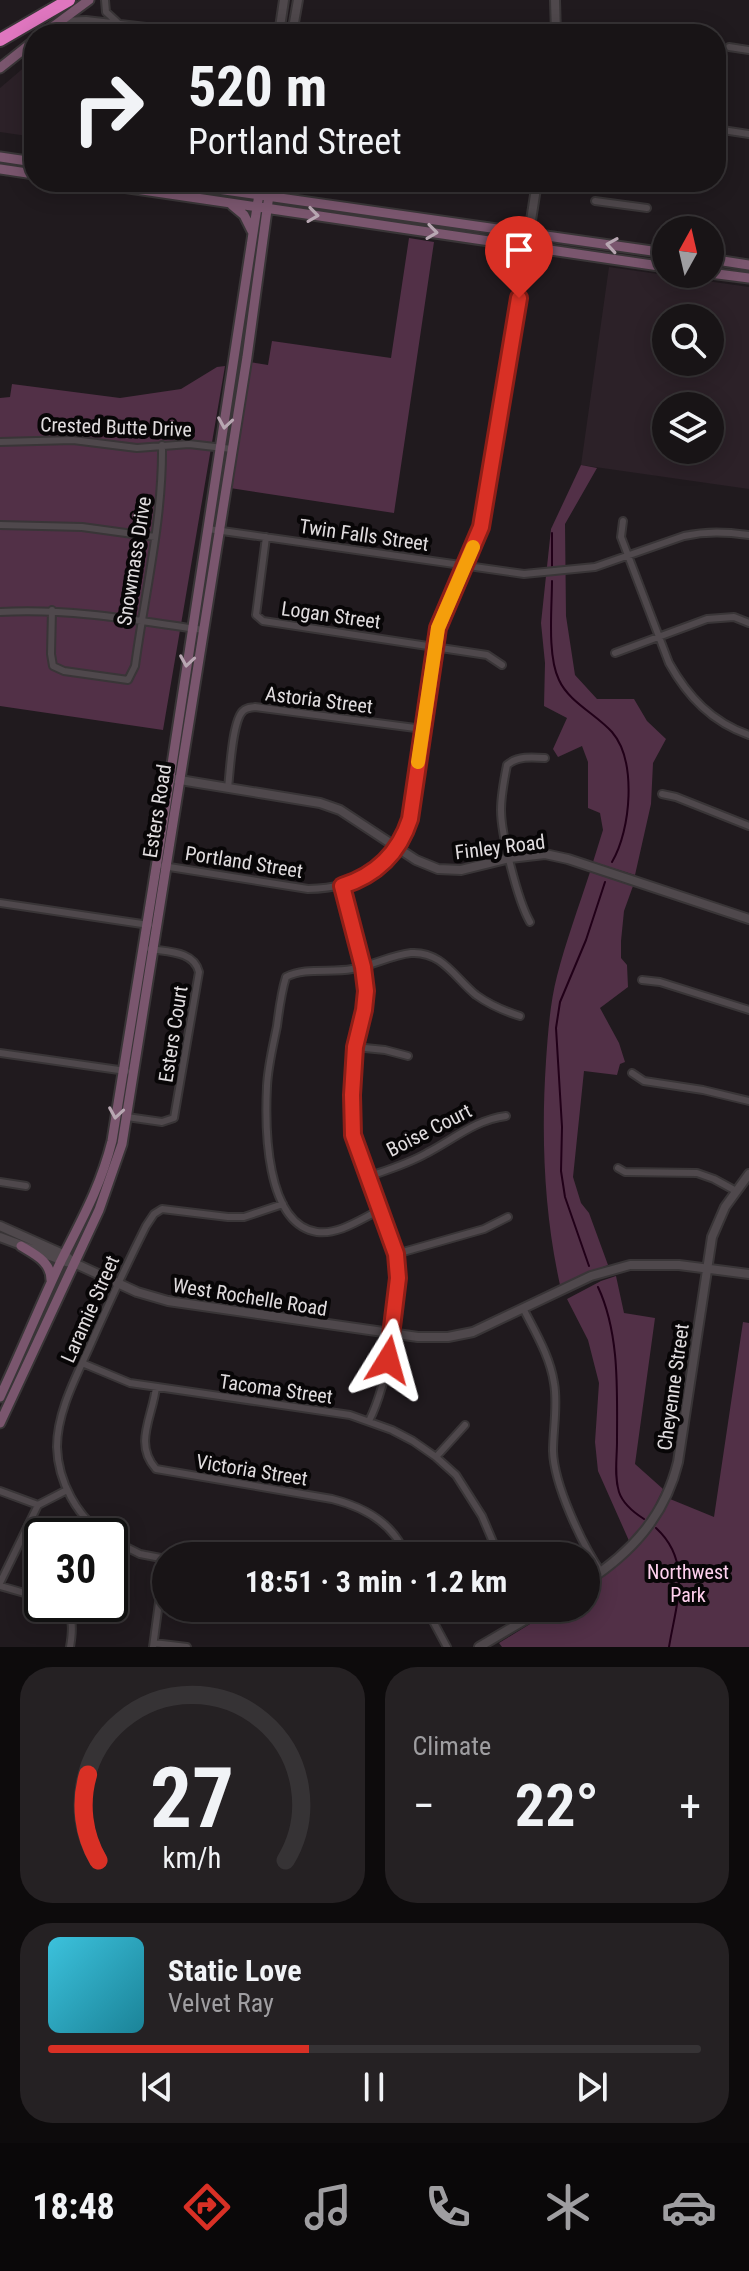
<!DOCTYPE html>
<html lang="en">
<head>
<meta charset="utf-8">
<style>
  :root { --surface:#181416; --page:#252123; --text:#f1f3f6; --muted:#9f9ea1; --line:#363335; --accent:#d93025 }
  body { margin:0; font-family:"Roboto Condensed",sans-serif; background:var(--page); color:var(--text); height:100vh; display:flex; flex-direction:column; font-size:30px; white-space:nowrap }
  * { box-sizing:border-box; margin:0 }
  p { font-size:26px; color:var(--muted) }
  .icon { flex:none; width:44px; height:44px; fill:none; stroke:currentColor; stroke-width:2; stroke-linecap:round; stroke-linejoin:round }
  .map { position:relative; height:1647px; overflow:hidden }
  .details { display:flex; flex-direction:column; gap:20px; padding:20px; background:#0d0b0c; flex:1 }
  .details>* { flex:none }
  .top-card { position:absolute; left:24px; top:24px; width:702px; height:168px; border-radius:32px; box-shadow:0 4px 20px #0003,0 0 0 2px var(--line); background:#181416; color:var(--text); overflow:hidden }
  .needle { width:52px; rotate:8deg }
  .buttons { position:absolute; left:652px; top:216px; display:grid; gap:16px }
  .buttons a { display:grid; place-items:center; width:72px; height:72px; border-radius:50%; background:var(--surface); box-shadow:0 4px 20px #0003,0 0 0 2px var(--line); font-size:40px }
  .speed { position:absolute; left:24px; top:1518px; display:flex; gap:16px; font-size:40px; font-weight:700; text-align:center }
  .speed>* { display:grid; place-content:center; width:104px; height:104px; border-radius:50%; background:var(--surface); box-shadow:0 4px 20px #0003,0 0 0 2px var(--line); line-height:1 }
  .speed .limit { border:4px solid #111; border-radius:12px; background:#fff; color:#111 }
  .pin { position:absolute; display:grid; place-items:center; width:68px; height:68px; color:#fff; margin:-82px -34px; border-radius:50% 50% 50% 0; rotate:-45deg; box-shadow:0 0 8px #0007 }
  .pin .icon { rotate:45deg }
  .me { position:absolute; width:88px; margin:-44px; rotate:8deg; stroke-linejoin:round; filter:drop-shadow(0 0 6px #0008) }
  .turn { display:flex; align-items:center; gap:28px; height:168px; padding:0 32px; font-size:36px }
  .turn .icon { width:104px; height:104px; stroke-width:2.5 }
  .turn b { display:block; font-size:56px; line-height:68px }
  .big { font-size:60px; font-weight:700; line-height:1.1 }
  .details .card { flex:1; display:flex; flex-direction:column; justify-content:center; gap:12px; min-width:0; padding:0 28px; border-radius:32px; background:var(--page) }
  .details .dial { align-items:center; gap:0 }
  .dial svg { height:208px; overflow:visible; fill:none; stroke:var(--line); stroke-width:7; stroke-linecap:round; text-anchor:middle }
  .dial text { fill:var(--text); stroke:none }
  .song { display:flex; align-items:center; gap:24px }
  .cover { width:96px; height:96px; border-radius:12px; background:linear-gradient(135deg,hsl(190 70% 55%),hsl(190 70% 35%)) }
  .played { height:8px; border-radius:4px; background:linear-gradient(90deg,var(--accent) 40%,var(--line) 40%) }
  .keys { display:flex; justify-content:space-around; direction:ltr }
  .heat { display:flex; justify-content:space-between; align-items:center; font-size:44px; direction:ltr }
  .details .tiles { flex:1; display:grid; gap:20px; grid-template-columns:1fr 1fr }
  .card:last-child { grid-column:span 2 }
  .trip { position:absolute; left:152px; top:1542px; width:448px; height:80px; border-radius:40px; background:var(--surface); box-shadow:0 4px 20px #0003,0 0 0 2px var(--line); font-weight:700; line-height:80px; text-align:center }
  .tab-bar { display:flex; height:128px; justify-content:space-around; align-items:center; background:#0a0809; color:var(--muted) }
  .tab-bar .icon { width:56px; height:56px }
  .tab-bar .current { color:var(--accent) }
  .tab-bar b { font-size:36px; color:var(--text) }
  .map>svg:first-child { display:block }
</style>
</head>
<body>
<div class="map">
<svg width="749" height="1647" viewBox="0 0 749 1647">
  <rect width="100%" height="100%" fill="#201a1e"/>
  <path fill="#2c2128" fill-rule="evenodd" d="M72 27 114 31 134 34H63Z
    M34 59V137L0 132V88Z
    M609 267 749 287V489L581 465ZM666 318H710V362H666ZM666 406H710V450H666Z"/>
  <path fill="#523047" d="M409 238 434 242 394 513 230 488 249 362 268 365 272 341 391 358Z
    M225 366 163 730 0 706V398L10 397 12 384 120 398 181 389 217 367Z
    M581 465 597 468 565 524 566 616 575 675 597 699H634L647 721 666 739 653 763 651 804 635 875 593 862 603 830 600 813 588 808V762L582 746 558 757 553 749 567 718 544 706 545 663 541 623 551 529Z
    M590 872 633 886 624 911 621 941V958L627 965 628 987 600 1008 619 1043 625 1062 620 1064 617 1075 584 1071 573 1177 581 1203 589 1213 608 1265 560 1285C544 1212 541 1136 546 1061 548 1033 550 1003 557 976 566 941 579 906 590 872Z
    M616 1276 624 1313 655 1318 635 1464 663 1489 651 1514 630 1543 598 1471 595 1442 599 1383 588 1340 567 1299 601 1281Z
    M743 1322 749 1323V1647H502L499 1643 556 1608H586V1588C622 1565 652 1539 670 1499L714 1517Z"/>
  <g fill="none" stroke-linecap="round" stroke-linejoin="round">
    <path stroke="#210018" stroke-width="2" d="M552 533V566
      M552 581C552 607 547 656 559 680 569 702 596 714 612 732 637 761 631 830 612 862
      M589 1266 565 1197 561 1171 562 1127 556 1028 560 1002 586 940 605 882
      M598 1287C620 1334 617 1392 617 1442 617 1458 614 1476 619 1492 623 1504 633 1512 644 1519
      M656 1528C693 1562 676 1604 669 1647"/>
    <defs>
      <path id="minor" d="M105 0 106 12 117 22
        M63 21 86 20 206 34
        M729 47 749 50
        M716 129 749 134
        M595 201 647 208
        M0 442 73 440 137 448 189 444 232 449
        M623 521 621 537 669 663C688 697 712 722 749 735
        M0 525 82 527 155 537
        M208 529 524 574 595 567 684 536C707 531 726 532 749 535
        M266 537 256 615 263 621 487 655 502 665
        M52 610 51 654 53 666 64 671 128 680 135 666C145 592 163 519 162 445
        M0 612C69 608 135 620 203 630
        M615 653 707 619 734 617 749 623
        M228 788C230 772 232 721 243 711 247 707 251 708 255 707L423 729
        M662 794 676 797 749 826
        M163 866 308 889C359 888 393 868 410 819L438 628 481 527 527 246
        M342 886C351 918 367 960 366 993 365 1012 358 1029 355 1047 350 1073 349 1106 353 1132 359 1175 386 1212 395 1254 405 1293 387 1385 369 1421
        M0 903 149 925
        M530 922C518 901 501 835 501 810 501 795 504 780 507 765 517 756 532 757 545 758
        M642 980 660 982 749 1010
        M355 1047 385 1050 408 1056
        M0 1053 126 1071
        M632 1073 644 1081 703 1090 749 1101
        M127 1117 162 1122 174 1118 199 972C194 951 168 952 150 949
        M618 1168 625 1172 697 1173 714 1179 736 1191
        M367 1177C387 1170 408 1164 427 1153 454 1139 475 1120 506 1116
        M0 1182 26 1186
        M380 1210C361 1219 339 1235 317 1232 265 1224 265 1126 267 1086 268 1066 273 1046 277 1026 279 1010 281 993 286 977 305 967 331 973 352 969 372 966 391 955 411 953 442 951 455 978 476 995 490 1005 504 1011 520 1016
        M396 1254 484 1229 508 1217
        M523 1308C535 1332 550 1356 554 1383 558 1405 553 1429 553 1451 554 1485 582 1544 601 1572
        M82 1363 130 1383 350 1415 392 1430 413 1441 436 1457 456 1475 482 1516 499 1556
        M156 1387C153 1416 133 1444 156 1469L332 1499C364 1507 394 1523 406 1556
        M436 1457 465 1425
        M0 1491 38 1505
        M105 1536C77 1516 58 1482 57 1447 57 1413 75 1379 89 1348 107 1307 126 1266 146 1226L154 1214 162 1209 228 1217H244L283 1204
        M110 1539 140 1554 166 1559
        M0 1583 38 1505 67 1490
        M0 1586 42 1598
        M57 1604C75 1614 73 1629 70 1647
        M426 1608 447 1647
        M522 1608 529 1619
        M154 1643 187 1647
        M153 1647 165 1558"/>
      <path id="tertiary" d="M555 0 556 34
        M279 34 284 0
        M292 34 298 0
        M269 195 271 182
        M527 246 537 182
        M174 779 320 803 340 810 416 860 438 869 461 870 510 858 545 854 568 859 749 919
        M0 1226 65 1255 74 1263 137 1292 168 1301 418 1337H448L473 1332 591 1276 630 1265H679L749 1274
        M0 1237 66 1262
        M586 1582C631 1553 665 1516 678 1462L712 1237 725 1207 749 1174
        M479 1647 545 1608"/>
      <path id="secondary" d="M43 34 89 0
        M0 68 34 41
        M0 157 34 162
        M0 169 34 174
        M88 182 666 267
        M168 182 666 253
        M232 205 244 215 252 231
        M710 259 749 265
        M710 273 749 278
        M21 1246C36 1255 51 1262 51 1280
        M0 1397C21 1352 40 1306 61 1261 82 1219 100 1188 112 1141L160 843 259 194
        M0 1423 99 1210 122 1144 247 357 269 195"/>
      <path id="motorway" d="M0 40 69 0"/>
    </defs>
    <use href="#minor" stroke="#393537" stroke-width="10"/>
    <use href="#tertiary" stroke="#393537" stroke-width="12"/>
    <use href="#secondary" stroke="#393537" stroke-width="13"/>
    <use href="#motorway" stroke="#393537" stroke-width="16"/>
    <use href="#minor" stroke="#4f484c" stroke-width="6"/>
    <use href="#tertiary" stroke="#4f484c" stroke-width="8"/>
    <use href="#secondary" stroke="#7a566e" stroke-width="9"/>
    <use href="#motorway" stroke="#df76bf" stroke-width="12"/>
  </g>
  <defs><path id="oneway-chevron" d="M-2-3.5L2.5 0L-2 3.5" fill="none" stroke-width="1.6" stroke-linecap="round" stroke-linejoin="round" transform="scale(2)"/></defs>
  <g stroke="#b8a7b2">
    <use href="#oneway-chevron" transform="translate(313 215) rotate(8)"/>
    <use href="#oneway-chevron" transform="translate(432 232) rotate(8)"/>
    <use href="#oneway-chevron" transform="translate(612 245) rotate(-171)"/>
    <use href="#oneway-chevron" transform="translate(225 423) rotate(99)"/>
    <use href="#oneway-chevron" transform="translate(187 661) rotate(99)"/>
    <use href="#oneway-chevron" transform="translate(116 1113) rotate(99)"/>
  </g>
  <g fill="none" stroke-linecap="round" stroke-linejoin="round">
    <defs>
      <path id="route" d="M388 1360 398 1278 396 1254 353 1135 352 1095 355 1047 364 1010 366 991 363 967 342 886C377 875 399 853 410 819L438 628 481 527 519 298"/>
    </defs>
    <use href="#route" stroke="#8d1f18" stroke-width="20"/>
    <use href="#route" stroke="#d93025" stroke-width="14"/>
    <path stroke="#f59e0b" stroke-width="14" d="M418 762 438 628 473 547"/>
  </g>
  <g text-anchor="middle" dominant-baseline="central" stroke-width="8" stroke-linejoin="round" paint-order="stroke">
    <g font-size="20" fill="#e1dddf" stroke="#080607">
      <text transform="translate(116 427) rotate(2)">Crested Butte Drive</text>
      <text transform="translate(364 535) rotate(8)">Twin Falls Street</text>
      <text transform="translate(134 561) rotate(-81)">Snowmass Drive</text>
      <text transform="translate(331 615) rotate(8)">Logan Street</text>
      <text transform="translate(319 700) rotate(7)">Astoria Street</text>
      <text transform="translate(157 811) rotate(-81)">Esters Road</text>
      <text transform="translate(500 847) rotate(-7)">Finley Road</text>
      <text transform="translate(244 862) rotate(9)">Portland Street</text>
      <text transform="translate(173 1034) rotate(-81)">Esters Court</text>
      <text transform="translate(429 1130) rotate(-27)">Boise Court</text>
      <text transform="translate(250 1297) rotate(9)">West Rochelle Road</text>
      <text transform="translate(90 1309) rotate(-66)">Laramie Street</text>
      <text transform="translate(673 1387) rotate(-82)">Cheyenne Street</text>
      <text transform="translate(276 1389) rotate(8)">Tacoma Street</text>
      <text transform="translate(252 1470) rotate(9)">Victoria Street</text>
    </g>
    <g font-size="20" fill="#ffd1ee" stroke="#080607">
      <text x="688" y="1572">Northwest<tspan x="688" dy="23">Park</tspan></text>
    </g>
  </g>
</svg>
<div class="buttons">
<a><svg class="needle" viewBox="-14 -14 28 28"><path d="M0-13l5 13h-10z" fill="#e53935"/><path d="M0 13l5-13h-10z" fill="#9f9ea1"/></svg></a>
<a><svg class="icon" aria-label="search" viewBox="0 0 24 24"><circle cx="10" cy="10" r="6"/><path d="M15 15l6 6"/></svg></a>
<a><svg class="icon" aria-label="layers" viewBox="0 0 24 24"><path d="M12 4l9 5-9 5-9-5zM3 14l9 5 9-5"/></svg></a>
</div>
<div class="speed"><div class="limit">30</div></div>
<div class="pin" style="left:519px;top:298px;background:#d93025"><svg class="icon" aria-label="arrive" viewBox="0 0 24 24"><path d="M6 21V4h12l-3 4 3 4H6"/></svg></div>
<svg class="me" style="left:388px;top:1360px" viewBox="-20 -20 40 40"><path d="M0-17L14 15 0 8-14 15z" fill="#d93025" stroke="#fff" stroke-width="4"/></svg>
<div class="trip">18:51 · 3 min · 1.2 km</div>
<div class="top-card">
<div class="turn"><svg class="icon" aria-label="right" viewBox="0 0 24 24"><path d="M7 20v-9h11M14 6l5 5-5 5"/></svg><div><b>520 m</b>Portland Street</div></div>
</div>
</div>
<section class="details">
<div class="tiles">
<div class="card dial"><svg viewBox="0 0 100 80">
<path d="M14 69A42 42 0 1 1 86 69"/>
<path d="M14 69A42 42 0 0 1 10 36" stroke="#d93025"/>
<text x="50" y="56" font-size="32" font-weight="700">27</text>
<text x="50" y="72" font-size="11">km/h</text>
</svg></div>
<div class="card"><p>Climate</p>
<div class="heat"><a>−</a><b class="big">22°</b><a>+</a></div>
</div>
<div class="card">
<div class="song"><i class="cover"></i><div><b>Static Love</b><p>Velvet Ray</p></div></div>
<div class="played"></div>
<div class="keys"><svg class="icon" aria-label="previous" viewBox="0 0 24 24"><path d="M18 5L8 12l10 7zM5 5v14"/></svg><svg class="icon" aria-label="pause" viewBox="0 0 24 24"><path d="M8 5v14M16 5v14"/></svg><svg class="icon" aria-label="next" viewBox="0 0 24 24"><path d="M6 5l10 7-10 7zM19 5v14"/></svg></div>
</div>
</div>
</section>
<nav class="tab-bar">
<b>18:48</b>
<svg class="icon current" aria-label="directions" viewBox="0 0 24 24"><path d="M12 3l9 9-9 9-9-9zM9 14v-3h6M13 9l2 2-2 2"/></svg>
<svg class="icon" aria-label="music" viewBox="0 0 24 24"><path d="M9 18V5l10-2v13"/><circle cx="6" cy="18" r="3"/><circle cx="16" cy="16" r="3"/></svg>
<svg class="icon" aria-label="phone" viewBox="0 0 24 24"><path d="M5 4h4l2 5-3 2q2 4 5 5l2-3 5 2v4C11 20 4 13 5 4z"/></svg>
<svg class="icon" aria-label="climate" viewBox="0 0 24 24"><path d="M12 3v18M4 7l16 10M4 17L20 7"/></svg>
<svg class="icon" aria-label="car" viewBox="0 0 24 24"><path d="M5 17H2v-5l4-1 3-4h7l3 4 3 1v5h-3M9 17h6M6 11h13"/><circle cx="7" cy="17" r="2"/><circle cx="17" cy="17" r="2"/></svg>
</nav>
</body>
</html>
